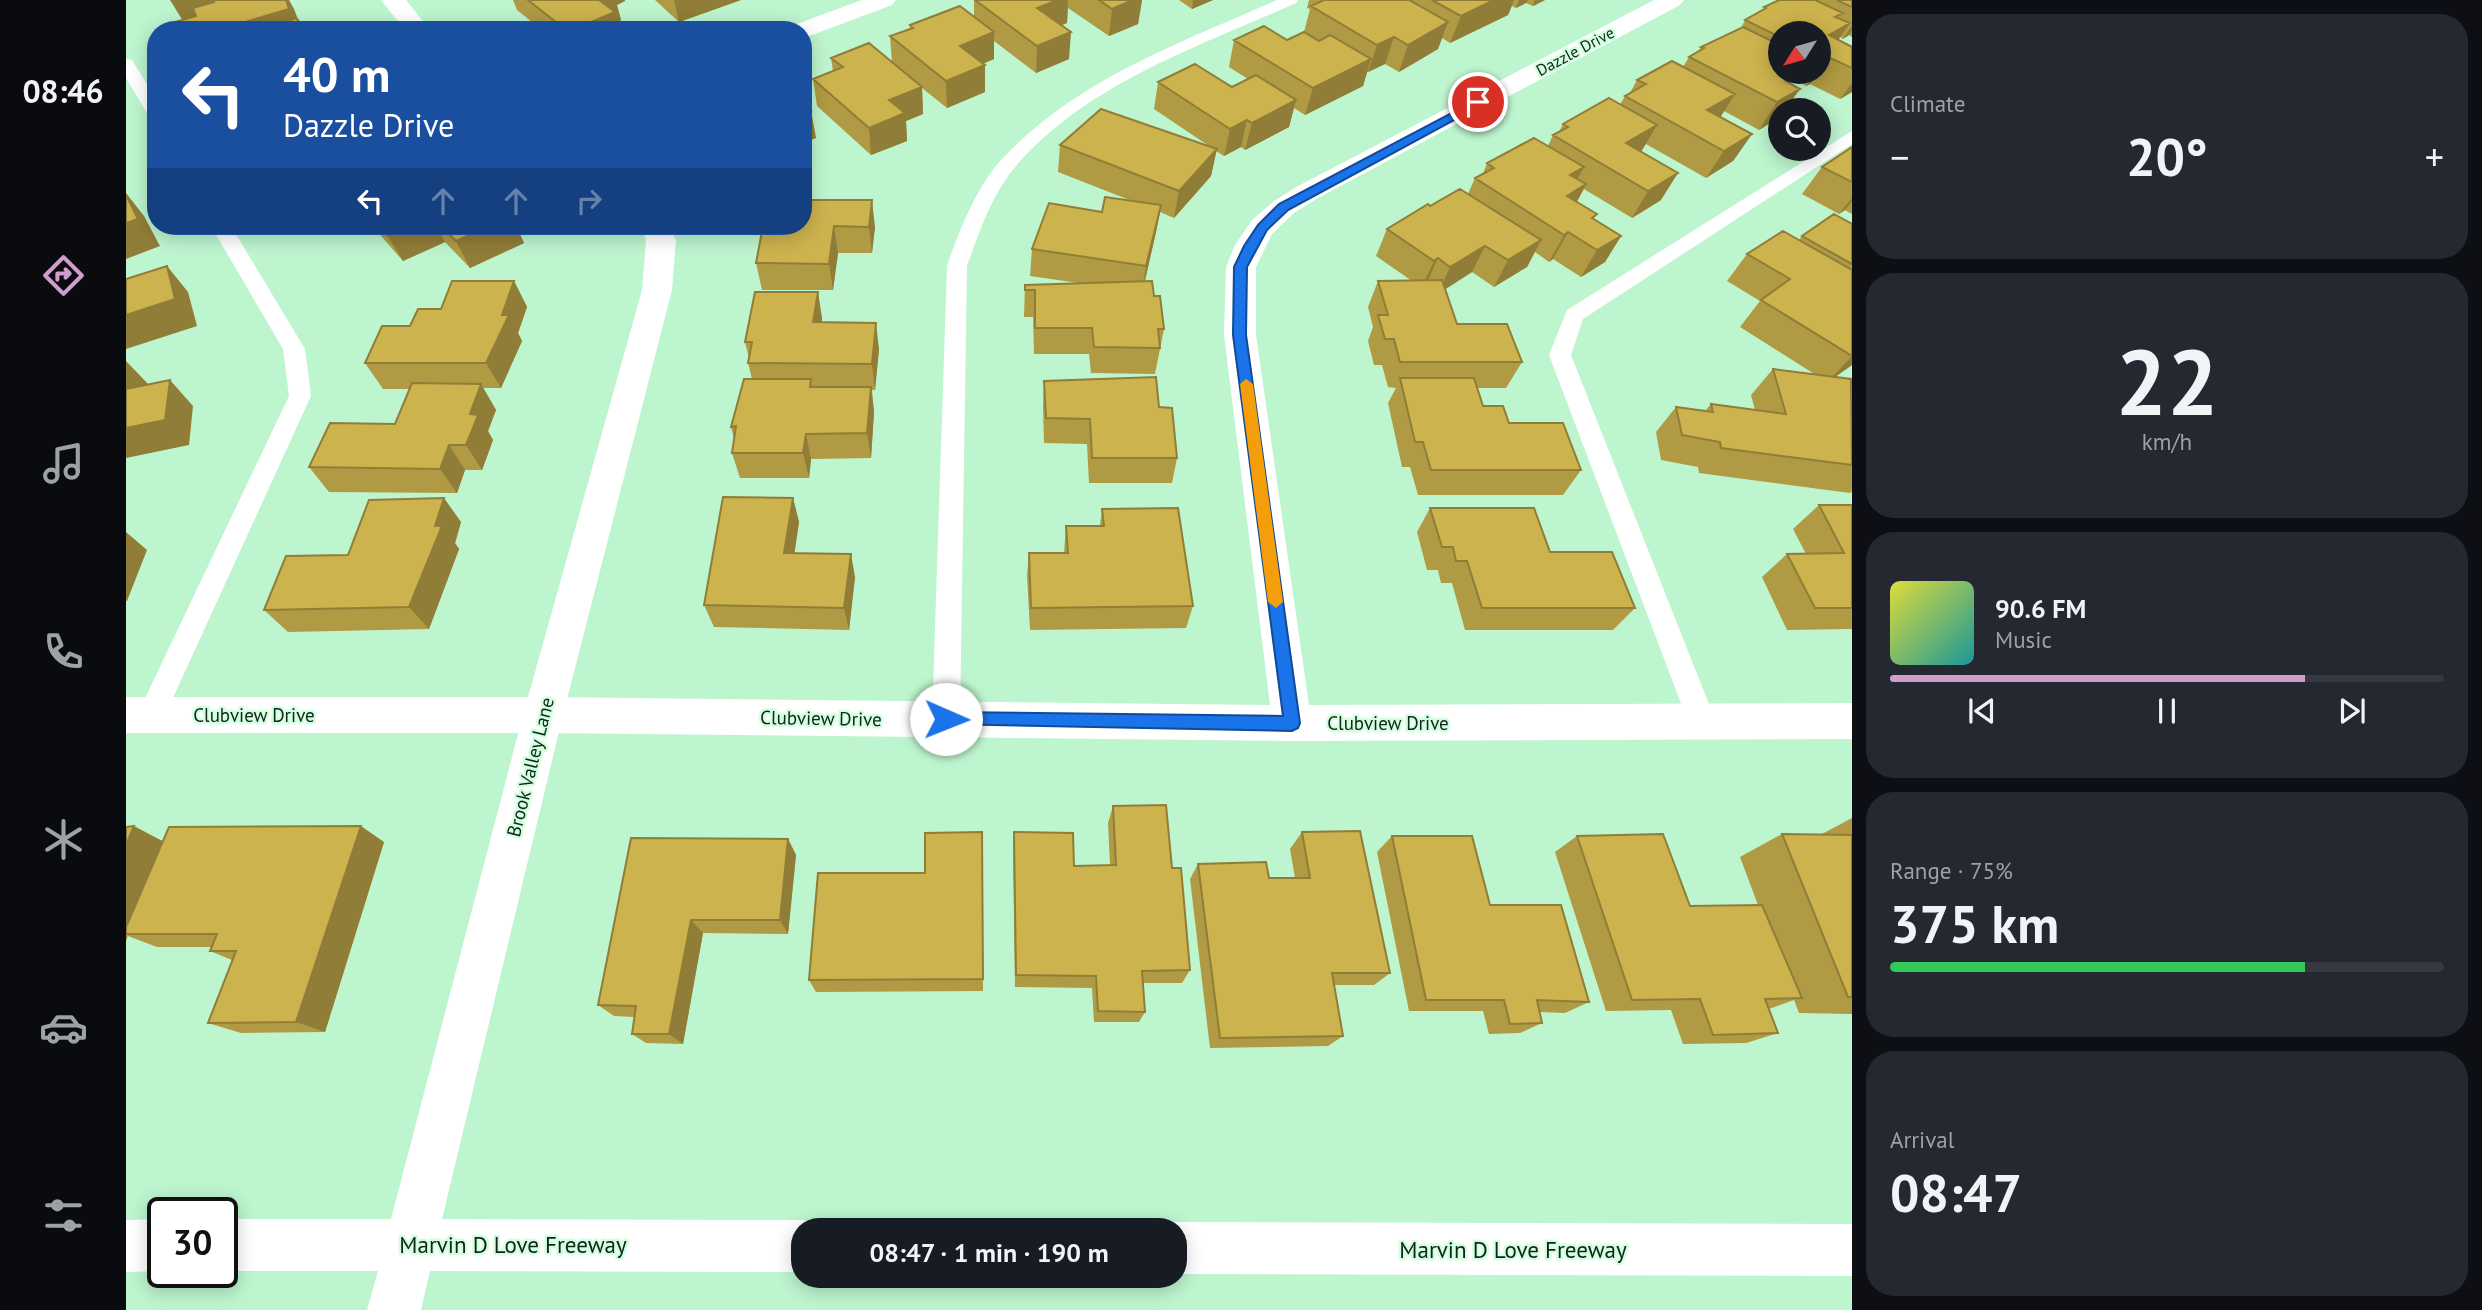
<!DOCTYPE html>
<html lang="en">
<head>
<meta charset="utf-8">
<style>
  :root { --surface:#171b24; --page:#242831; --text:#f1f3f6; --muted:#9ea1a6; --line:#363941; --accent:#cf9eca }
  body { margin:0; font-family:"PT Sans",sans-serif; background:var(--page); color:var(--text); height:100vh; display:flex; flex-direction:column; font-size:26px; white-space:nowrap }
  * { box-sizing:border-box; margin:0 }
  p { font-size:23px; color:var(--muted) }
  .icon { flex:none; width:38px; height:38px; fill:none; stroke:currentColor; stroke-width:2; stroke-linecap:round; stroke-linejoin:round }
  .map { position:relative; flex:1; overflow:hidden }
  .drawer { display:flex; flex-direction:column; gap:14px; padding:14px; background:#0d0f14; width:630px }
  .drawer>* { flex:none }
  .hud { position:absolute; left:21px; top:21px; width:665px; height:214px; border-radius:28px; box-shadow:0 4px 18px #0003; background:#1a4fa0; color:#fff; overflow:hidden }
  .needle { width:46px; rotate:233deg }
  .controls { position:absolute; left:1642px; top:21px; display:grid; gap:14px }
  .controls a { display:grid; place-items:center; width:63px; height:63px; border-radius:50%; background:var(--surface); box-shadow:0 4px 18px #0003; font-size:35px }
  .speed { position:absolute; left:21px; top:1197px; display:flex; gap:14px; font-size:35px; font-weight:700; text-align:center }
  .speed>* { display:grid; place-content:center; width:91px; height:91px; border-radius:50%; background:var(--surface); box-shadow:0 4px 18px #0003; line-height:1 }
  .speed .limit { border:4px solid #111; border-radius:10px; background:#fff; color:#111 }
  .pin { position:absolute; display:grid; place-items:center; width:60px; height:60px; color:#fff; margin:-30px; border:4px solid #fff; border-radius:50%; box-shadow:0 2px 7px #0007 }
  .me { position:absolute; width:77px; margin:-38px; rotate:91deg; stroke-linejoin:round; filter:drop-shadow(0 0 5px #0008) }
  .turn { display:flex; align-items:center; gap:24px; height:147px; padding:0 21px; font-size:32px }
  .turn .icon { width:91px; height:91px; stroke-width:2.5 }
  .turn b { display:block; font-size:49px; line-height:60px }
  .lanes { display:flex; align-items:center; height:66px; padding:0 21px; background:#0003; justify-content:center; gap:35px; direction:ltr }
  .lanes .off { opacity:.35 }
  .big { font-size:52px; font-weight:700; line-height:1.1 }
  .drawer .card { flex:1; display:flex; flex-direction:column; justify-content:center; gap:10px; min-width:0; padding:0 24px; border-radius:28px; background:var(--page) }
  .drawer .dial { align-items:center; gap:0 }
  .dial b { font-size:91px; line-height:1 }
  .song { display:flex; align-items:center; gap:21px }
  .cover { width:84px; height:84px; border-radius:10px; background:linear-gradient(135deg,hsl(60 70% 55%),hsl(180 70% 35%)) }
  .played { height:7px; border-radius:4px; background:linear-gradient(90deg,var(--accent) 75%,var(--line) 75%) }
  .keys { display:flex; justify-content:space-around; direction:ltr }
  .heat { display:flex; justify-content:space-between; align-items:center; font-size:38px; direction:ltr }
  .charge { height:10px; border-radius:5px; background:linear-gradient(90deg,#34c759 75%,var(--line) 0) }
  .trip { position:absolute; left:665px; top:1218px; width:396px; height:70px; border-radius:28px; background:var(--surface); box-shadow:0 4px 18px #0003; font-weight:700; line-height:70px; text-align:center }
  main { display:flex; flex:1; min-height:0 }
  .tab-bar { display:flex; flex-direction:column; width:126px; justify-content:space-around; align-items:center; background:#090b0e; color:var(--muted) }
  .tab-bar .icon { width:49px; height:49px }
  .tab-bar .on { color:var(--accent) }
  .tab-bar b { font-size:32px; color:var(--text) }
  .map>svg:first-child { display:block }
</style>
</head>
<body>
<main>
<nav class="tab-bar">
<b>08:46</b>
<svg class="icon on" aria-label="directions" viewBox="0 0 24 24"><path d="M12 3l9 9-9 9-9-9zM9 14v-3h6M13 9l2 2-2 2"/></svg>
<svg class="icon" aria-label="music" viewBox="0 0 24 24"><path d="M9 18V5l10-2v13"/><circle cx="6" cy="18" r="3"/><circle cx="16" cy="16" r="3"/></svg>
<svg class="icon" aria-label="phone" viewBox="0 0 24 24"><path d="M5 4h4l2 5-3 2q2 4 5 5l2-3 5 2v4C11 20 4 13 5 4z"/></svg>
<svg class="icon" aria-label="climate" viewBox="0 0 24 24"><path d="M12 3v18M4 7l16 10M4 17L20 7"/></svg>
<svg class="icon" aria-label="car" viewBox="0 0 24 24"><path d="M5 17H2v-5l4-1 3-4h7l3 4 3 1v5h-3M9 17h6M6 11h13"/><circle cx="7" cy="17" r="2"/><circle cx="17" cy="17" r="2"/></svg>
<svg class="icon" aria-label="filters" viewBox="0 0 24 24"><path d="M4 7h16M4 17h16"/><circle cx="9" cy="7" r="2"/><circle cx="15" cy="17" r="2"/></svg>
</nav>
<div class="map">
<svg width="1726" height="1310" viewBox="0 0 1726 1310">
  <rect width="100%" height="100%" fill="#bdf5cf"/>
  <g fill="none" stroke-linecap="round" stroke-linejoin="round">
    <path fill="#fff" fill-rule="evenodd" d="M1151 0H1172L1170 3C1072 47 962 83 890 166 866 194 853 232 841 266L834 719 830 728 820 731 810 728 806 719 821 266C833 231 851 185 877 158 951 79 1054 43 1151 0Z
      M0 59 6 60 30 99V119L24 118 0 78Z
      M1726 131V144L1457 319 1445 355 1590 722 1586 731 1576 734 1566 731 1562 722 1423 355 1441 310Z
      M85 226H105L179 349 185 396 35 724 25 727 15 724 11 715 163 396 157 349Z"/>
    <path fill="#fff" fill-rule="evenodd" d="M1528 0H1558L1554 5 1192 198 1168 213 1146 234 1130 267V335L1183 705 1726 703V739L1166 741 417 733H0V697H417L1144 705 1098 335 1100 267 1109 245 1126 220 1148 201 1172 186Z"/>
    <path fill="#fff" fill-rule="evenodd" d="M255 0H280L304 30H279Z
      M736 0H770L766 5 686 35 677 37V30H665L668 25Z
      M515 226H543L550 240 546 290 437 715 316 1219 677 1220 696 1230H677V1272L304 1271 295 1310H241L252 1271H96V1219H265L397 715 516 290 520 240Z
      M37 1219V1271L0 1272V1220Z
      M1048 1222 1726 1224V1276L1048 1274V1230H1029Z"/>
  </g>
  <path fill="#b09a43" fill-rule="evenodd" d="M387 0H499V1L491 5 495 20 492 22 494 30H416L391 10Z
    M529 0H615L553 22Z
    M848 0H1016L1012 24 983 36 942 8 941 23 935 25 943 59 910 73 868 41V59L857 64 859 92 821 108 796 88 797 114 780 121 781 141 745 155 691 106 687 79 707 71 705 58 766 63 764 36 784 29V25L848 17Z
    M1053 0H1087L1066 9Z
    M1183 0H1419L1407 6 1400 3 1390 8 1386 6 1382 15 1324 43 1316 38 1312 49 1273 72 1259 64 1242 72H1241L1237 86 1179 115 1168 108 1163 127 1119 150 1115 147 1098 156 1090 151 1085 176 1048 218 1034 212 1030 232 1019 281 1028 296 1038 329 1029 374 965 373 963 354H908L907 317H898L899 285 953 283 904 276 906 249 976 212 1006 201 932 172 934 145 1083 146 1028 109 1032 82 1106 87 1122 79 1103 67 1108 40H1161L1178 32 1184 9 1181 8Z
    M1653 0H1726V37L1723 35 1717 39 1714 37 1712 40 1726 47V92L1714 99 1684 84 1680 86 1667 79 1664 84 1654 110V117L1633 130 1598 111 1594 117 1626 134 1607 161 1580 178 1520 144 1515 151 1535 200 1506 218 1458 189 1451 202 1469 219 1495 236 1479 262 1455 277 1427 259 1423 262 1409 252 1401 267 1368 287 1346 272 1319 289 1331 324 1396 362 1380 388H1351L1357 406 1455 470 1437 495H1292L1284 467H1276L1262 403 1270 388 1262 387 1256 365H1248L1242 341 1247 327 1242 307 1252 281H1286L1250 256 1261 229 1304 206 1342 194 1349 178 1357 174 1361 163 1422 146 1427 135 1433 132 1437 124 1494 105 1499 96 1504 93 1511 80 1557 67 1563 57 1572 52 1575 47 1615 28 1619 20 1635 11 1638 7ZM1654 33H1692V72H1654Z
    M1726 147V214L1719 210 1713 214 1676 194 1696 167Z
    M1726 224V365L1709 377 1726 465V491L1724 493 1573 473 1572 467 1535 460 1530 432 1550 407 1579 411 1585 404 1629 410 1625 395 1647 369 1690 375 1614 327 1634 301 1601 281 1621 254 1673 240 1676 236Z
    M249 226H390L398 243 344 268 319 242 277 261 256 237Z
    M637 226 749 227 746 253H712L707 290H636L630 263Z
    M388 281 401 307 392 333 396 341 375 388H357L370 410 362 431 367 440 356 470H339L331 493 203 492 183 467 269 424 284 389H257L239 363 284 326 315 309Z
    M692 292 696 319V323L753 349 749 390H746L748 412 745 458 685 459 683 478H614L606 453 608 439 605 427 626 379 622 363 623 358 619 342Z
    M918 381 1033 407 1051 458 1046 483H963L961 444 918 443 917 406Z
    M667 498 673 522 668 554 729 577 723 630 588 627 578 605Z
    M1693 505H1726V629L1661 630 1636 577 1661 554H1680L1667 529Z
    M1304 508 1424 552 1509 608 1487 630H1339L1326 583H1315L1312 570H1301L1291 532Z
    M976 509 1067 606 1060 628 904 630 901 576 903 553H938L940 526H974Z
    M335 522 329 543 333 549 303 629 162 632 138 610 222 555Z
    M987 806 1046 868 1064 970 1056 983H1017L1019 1012 1013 1022H968L966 988 889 987 887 849 888 832 948 866 984 865 982 823Z
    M1726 818V1014L1673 1013 1668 1000 1643 1009 1652 1033 1620 1043 1557 1044 1545 1010 1480 1011 1429 852 1451 836 1564 906 1632 905 1614 857 1656 834 1694 835Z
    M0 827 37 841 258 842 199 1032 115 1033 82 1023 106 960 84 951 85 947H31L2 936 0 941Z
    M856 832 857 991 690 992 683 980 799 873Z
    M1176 832 1264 973 1248 985H1208L1217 1036 1202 1046 1084 1048 1064 879 1072 864 1143 878H1169L1164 849Z
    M1266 836 1364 905 1463 1002 1439 1013 1414 1012 1416 1023 1394 1033 1363 1034 1357 1011H1283L1251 852Z
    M505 838 662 839 670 855 662 934 577 933 557 1044 520 1043 506 1034 509 1017 488 1016 472 1005Z"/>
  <path fill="#907d37" d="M44 0H132L57 21Z
    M160 0H163L168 9 176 30H92Z
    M472 0H499V1L491 5 495 20 492 22 494 30H446Z
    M548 0H615L553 22Z
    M932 0H942L941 23 910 36 911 8Z
    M1001 0H1016L1012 24 983 36 986 9Z
    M1067 0H1087L1066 9Z
    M1368 0H1388L1382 15 1324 43 1335 16Z
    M1393 0H1402L1400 3 1390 8Z
    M1409 0H1419L1407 6Z
    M1322 22 1312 49 1273 72 1282 45Z
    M1724 23 1705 50 1703 35Z
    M1726 26V30L1723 35 1717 39Z
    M868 32V59L834 73V46Z
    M945 32 943 59 910 73 911 46Z
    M1268 37 1259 64 1242 72 1251 45Z
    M1702 57 1692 71V69L1699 59Z
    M1245 59 1237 86 1179 115 1187 88Z
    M859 65V92L821 108 820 81Z
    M1690 72H1692L1684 84 1680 86Z
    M1670 74 1652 101 1659 81Z
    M1726 83V92L1714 99Z
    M796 87 797 114 780 121 781 141 745 155 743 128 763 100Z
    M1674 89 1659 110H1654V117L1633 130 1651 102Z
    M1609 94 1592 121 1581 110Z
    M1170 100 1163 127 1119 150 1126 123Z
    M685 111 690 138 677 143V114Z
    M1121 120 1115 147 1098 156 1104 129Z
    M1531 125 1515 152 1485 170 1500 143Z
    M1626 134 1607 161 1580 178 1598 151Z
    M1091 149 1085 176 1048 218 1053 191Z
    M1458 167 1443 194 1460 184 1445 212 1441 196 1444 175Z
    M1552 173 1535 200 1506 218 1522 191Z
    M0 193 18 216 34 246 0 259Z
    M1726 198V201L1719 210 1713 214Z
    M746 200 749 227 746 253 743 227Z
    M1035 205 1030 232 1016 293 1020 266Z
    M281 226H311L319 242 277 261 261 235Z
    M364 226H390L398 243 344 268 330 241Z
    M708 226 712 253 707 290 703 264Z
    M1442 232 1427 259 1423 262 1438 235Z
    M1495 236 1479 262 1455 277 1471 250Z
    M1415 240 1401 267 1368 287 1382 260Z
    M1359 246 1346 272 1312 294 1324 267Z
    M1312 258 1300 285 1296 287 1308 261Z
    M41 266 62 292 71 326 0 349V315Z
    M388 281 401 307 392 333 396 341 375 388 360 363Z
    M692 292 696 319 692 349 687 322Z
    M750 323 753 349 749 390 746 364Z
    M1726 356V365L1702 382Z
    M0 361 23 385 0 398Z
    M44 380 67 406 63 445 0 458V428Z
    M355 384 370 410 362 431 367 440 356 470 340 445 344 414Z
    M745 387 748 412 745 458 741 433Z
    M680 434 685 459 683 478 677 453Z
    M323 445 339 470 331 493 314 469Z
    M318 498 335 522 329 543 333 549 303 629 283 607Z
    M667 498 673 522 665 577 658 553Z
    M0 532 21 550 1 601H0Z
    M725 554 729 577 723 630 718 608Z
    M8 826 40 843 0 934V845Z
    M235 826 258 842 199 1032 170 1022Z
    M662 839 670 855 662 934 654 920Z
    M565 920 577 933 557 1044 543 1034Z"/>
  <path fill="#cdb34e" stroke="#907d37" stroke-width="2" d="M87 0H160L163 9 92 30H49L45 23 70 16 67 8 88 2Z
    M402 0H473L489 12 446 30H440Z
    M849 0H932L911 8 945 32 911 46Z
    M973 0H1007L986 9Z
    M1198 0H1283L1322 22 1282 45 1268 37 1251 45 1185 6Z
    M1306 0H1368L1335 16Z
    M1653 0H1689L1717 13 1709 17 1724 23 1703 35 1726 47V68L1702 57 1699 59 1692 56V33H1654V37L1619 20 1640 8 1638 7Z
    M1711 0H1726V7Z
    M834 6 868 32 834 46 859 65 820 81 764 36 787 28 784 25Z
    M170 18 180 30H139Z
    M1138 26 1161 40 1178 32 1193 41 1204 35 1245 59 1187 88 1108 40Z
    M1617 27 1654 45V59L1648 62 1654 65V72H1666L1670 74 1659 81 1674 89 1651 102 1563 57 1578 48 1575 47Z
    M743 43 796 87 763 100 779 113 743 128 687 79 717 67 705 58Z
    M1546 61 1609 94 1581 110 1626 134 1598 151 1499 96 1520 84 1511 80Z
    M1069 64 1106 87 1130 75 1170 100 1126 123 1121 120 1104 129 1032 82Z
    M1483 98 1531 125 1500 143 1552 173 1522 191 1427 135 1442 127 1437 124Z
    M677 103 685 111 677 114Z
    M975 109 1091 149 1053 191 934 145Z
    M1408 138 1458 167 1444 175 1460 184 1441 196 1471 214 1466 218 1495 236 1471 250 1442 232 1438 235 1349 178 1368 168 1361 163Z
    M1726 147V182L1696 167Z
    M1334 189 1415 240 1382 260 1359 246 1324 267 1312 258 1308 261 1261 229 1302 204 1304 206Z
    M0 195 12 219 0 223Z
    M979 197 1035 205 1020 266 906 249 923 203 976 212Z
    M677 200H746L743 227 708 226 703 264 630 263 637 226H677Z
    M1708 214 1726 224V264L1676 236Z
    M254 226H281L261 235Z
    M315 226H364L330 241Z
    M1657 231 1726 270V356L1635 300 1664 279 1621 254Z
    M41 266 49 299 0 315V279Z
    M1316 280 1331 324H1381L1396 362H1274L1268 339H1259L1252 315H1262L1252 281Z
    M326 281H388L376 315H383L360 363H239L256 326H284L292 309H315Z
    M1026 281 1028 296H1034L1038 329H1032L1034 348 968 347 966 328H909V290H899V285Z
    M629 292H692L687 322 750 323 746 364 622 363 626 342H619Z
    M1647 369 1725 379 1726 465 1595 448 1594 442 1556 435 1550 407 1587 412 1585 404 1660 414Z
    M1030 377 1033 407 1046 408 1051 458H966L964 419 920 418 918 381Z
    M1274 378H1348L1357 406H1377L1383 423H1437L1455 470H1305L1297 442H1289Z
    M618 379H685L684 387H745L741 433 680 434 677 453H606L610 426 605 427Z
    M44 380 39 420 0 428V389Z
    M286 383 355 384 344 414 352 415 340 445H323L314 469 183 467 204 423 269 424Z
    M597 497 667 498 658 553 725 554 718 608 578 605Z
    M318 498 309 526H316L283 607 138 610 160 556 222 555 243 500Z
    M1693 505H1726V608H1689L1661 554 1718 553Z
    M1052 508 1067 606 905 608 903 553H942L940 526H978L976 509Z
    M1304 508H1408L1424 552H1486L1509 608H1356L1341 561H1330L1327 547H1316Z
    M1040 805 1046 868H1055L1064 970 1016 971 1019 1012 972 1011 970 976 890 975 888 832 947 833 948 866 990 865 987 806Z
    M8 826 0 845V827Z
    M235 826 170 1022 82 1023 110 951H84L91 934H0V927L43 827Z
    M1234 831 1264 973H1206L1217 1036 1094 1038 1072 864 1140 862 1143 878H1184L1176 832Z
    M856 832 857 979 683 980 692 873H799V833Z
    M1537 834 1564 906 1636 905 1676 998 1639 999 1652 1033 1587 1035 1574 999 1506 1000 1451 836Z
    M1656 834 1726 835V997H1722Z
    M1266 836H1346L1364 905H1435L1463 1002 1411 1000 1416 1023 1384 1024 1378 1000H1300Z
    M505 838 662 839 654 920H565L543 1034H506L510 1006 472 1005Z"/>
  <path fill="#1a73e8" stroke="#114b97" stroke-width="2" d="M1352 99 1356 100V105L1162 210 1141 230 1121 267 1120 335 1174 723 1172 728 1166 731 814 724 811 719 814 714 820 712 1157 716 1107 335 1108 267 1118 246 1132 225 1153 204Z"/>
  <path fill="#f59e0b" d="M1120 379 1127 384 1157 602 1150 608 1142 602 1114 384Z"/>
  <g text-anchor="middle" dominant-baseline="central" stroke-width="5" stroke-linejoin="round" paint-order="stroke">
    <g font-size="16" fill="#102618" stroke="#d3ffe0">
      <text transform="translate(1449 51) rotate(-28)">Dazzle Drive</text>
    </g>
    <g font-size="19" fill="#102618" stroke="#d3ffe0">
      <text x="128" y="715">Clubview Drive</text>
      <text transform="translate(695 718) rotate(1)">Clubview Drive</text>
      <text x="1262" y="723">Clubview Drive</text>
      <text transform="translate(404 767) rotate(-76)">Brook Valley Lane</text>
    </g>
    <g font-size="23" fill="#102618" stroke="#d3ffe0">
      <text x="387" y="1244">Marvin D Love Freeway</text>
      <text x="1387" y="1249">Marvin D Love Freeway</text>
    </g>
  </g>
</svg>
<div class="controls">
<a><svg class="needle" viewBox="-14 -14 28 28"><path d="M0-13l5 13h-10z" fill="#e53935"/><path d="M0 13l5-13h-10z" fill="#9ea1a6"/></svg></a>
<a><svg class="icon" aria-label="search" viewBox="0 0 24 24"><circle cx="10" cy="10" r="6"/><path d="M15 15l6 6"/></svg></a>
</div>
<div class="speed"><div class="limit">30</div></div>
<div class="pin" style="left:1352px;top:102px;background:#d93025"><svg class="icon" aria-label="arrive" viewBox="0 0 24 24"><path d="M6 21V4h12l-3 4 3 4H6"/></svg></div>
<svg class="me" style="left:820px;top:719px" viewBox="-20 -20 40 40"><circle r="19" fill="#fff"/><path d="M0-13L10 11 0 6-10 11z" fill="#1a73e8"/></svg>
<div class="trip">08:47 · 1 min · 190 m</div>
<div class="hud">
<div class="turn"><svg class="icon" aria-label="left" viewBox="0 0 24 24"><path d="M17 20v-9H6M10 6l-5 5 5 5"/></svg><div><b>40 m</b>Dazzle Drive</div></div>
<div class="lanes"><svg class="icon" aria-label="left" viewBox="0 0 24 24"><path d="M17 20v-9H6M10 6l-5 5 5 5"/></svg><svg class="icon off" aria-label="ahead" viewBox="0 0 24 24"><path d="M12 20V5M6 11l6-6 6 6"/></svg><svg class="icon off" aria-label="ahead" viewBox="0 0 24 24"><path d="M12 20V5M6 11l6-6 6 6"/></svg><svg class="icon off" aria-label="right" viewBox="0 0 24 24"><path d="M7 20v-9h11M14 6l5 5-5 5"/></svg></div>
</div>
</div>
<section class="drawer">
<div class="card"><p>Climate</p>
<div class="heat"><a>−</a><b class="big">20°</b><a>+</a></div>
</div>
<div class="card dial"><b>22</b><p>km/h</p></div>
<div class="card">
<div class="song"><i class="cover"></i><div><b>90.6 FM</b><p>Music</p></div></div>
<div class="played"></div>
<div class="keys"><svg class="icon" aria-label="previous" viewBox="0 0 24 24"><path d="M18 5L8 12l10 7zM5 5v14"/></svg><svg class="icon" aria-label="pause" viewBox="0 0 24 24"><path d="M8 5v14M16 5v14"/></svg><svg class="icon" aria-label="next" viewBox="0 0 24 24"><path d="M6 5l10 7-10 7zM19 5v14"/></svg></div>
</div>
<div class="card"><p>Range · 75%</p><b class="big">375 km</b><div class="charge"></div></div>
<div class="card"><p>Arrival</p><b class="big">08:47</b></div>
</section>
</main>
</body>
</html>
